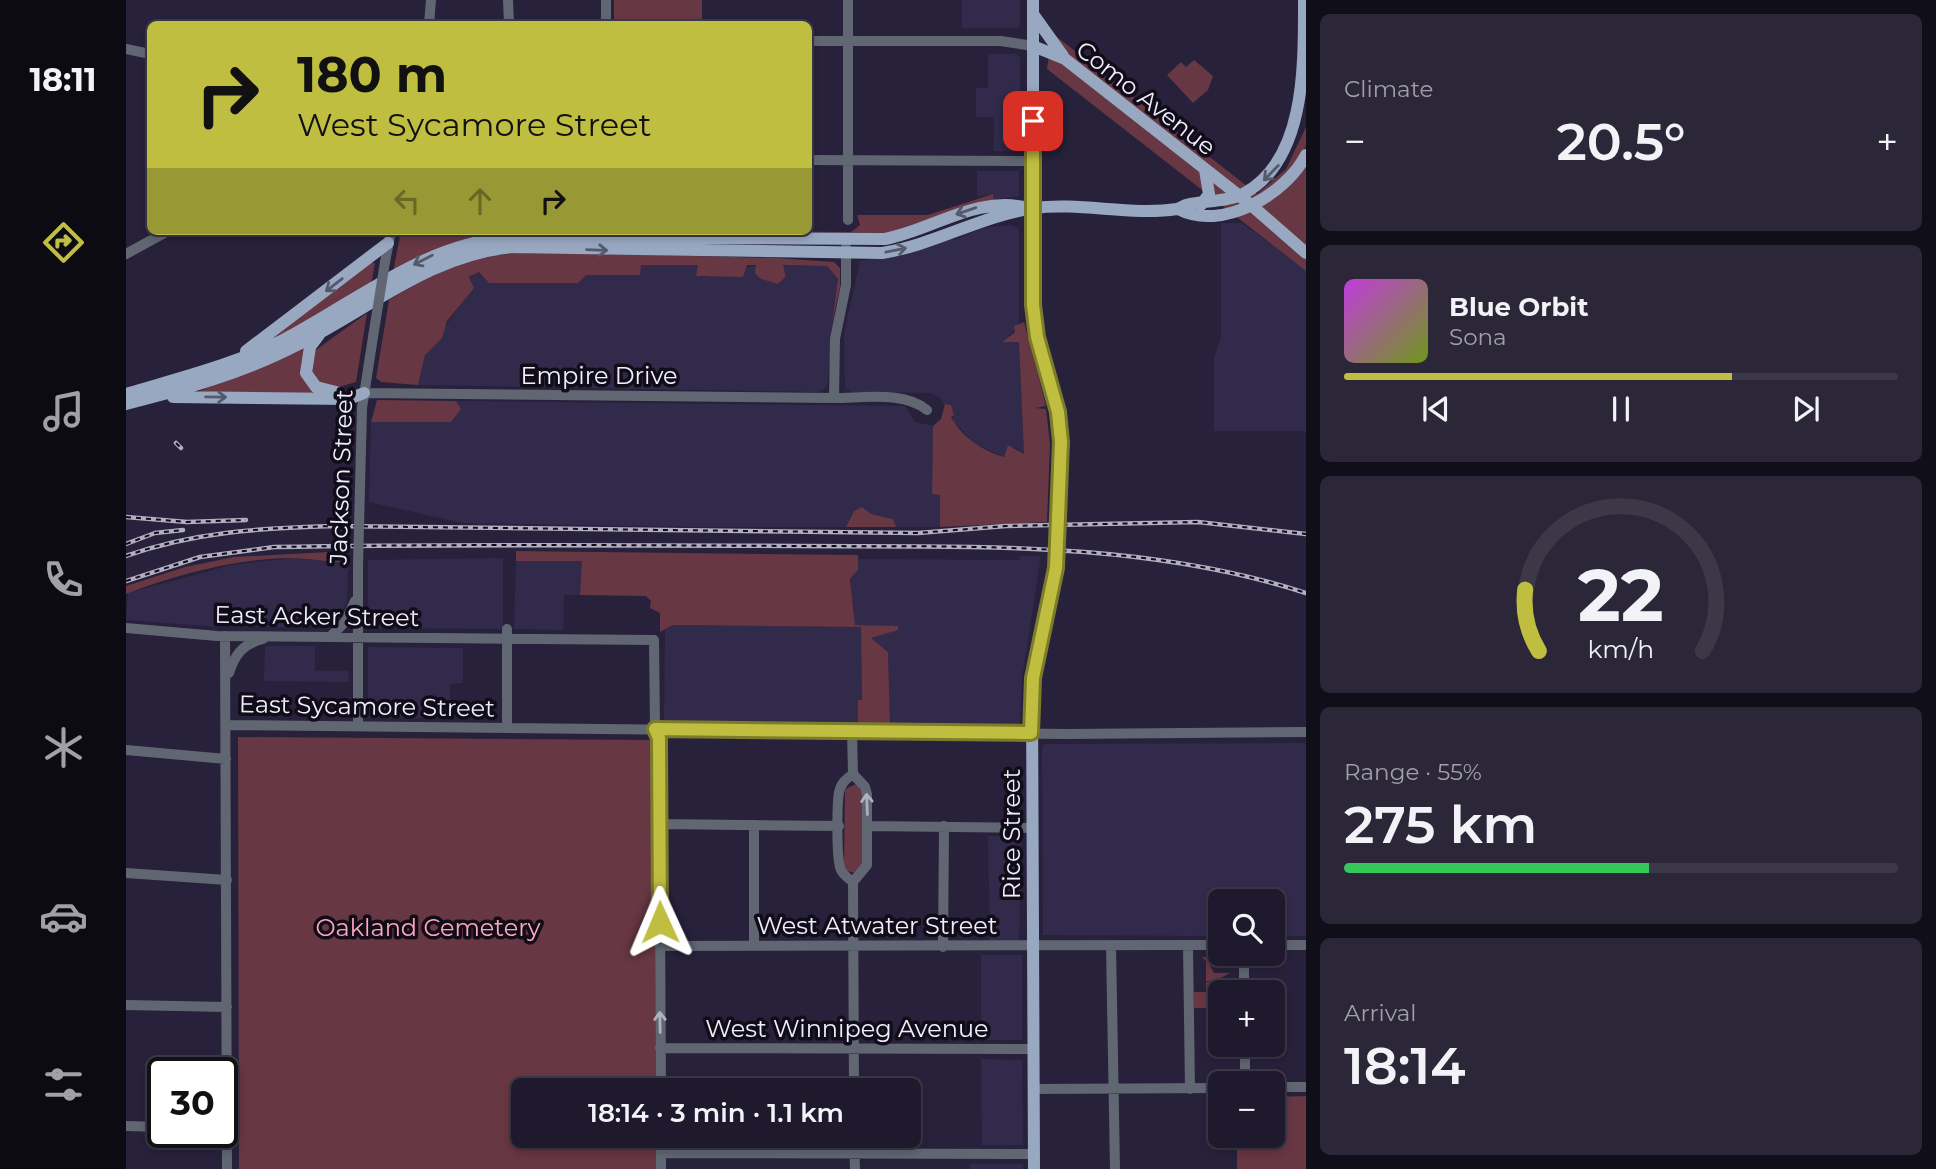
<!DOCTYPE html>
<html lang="en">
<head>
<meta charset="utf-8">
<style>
  :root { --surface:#1e192c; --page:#2b2638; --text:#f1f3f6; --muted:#a1a0a9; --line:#3c3848; --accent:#bfbe41 }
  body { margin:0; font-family:Montserrat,sans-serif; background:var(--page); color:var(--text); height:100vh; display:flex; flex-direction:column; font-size:26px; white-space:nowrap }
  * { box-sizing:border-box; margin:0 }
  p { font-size:23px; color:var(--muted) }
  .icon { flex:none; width:38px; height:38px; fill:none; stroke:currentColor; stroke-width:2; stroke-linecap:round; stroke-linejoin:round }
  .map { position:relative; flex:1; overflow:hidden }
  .side { display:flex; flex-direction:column; gap:14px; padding:14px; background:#100e18; width:630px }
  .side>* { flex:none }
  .guide { position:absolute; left:21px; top:21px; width:665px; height:214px; border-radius:10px; box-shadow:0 4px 10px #0003,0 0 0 2px var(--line); background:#bfbe41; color:#111; overflow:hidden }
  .fabs { position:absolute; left:1082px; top:889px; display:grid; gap:14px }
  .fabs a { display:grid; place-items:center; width:77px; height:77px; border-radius:10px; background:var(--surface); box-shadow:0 4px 10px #0003,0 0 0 2px var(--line); font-size:35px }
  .speed { position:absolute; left:21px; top:1057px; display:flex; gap:14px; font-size:35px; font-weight:700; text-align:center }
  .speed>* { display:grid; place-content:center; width:91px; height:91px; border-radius:50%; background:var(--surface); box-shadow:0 4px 10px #0003,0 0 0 2px var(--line); line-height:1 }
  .speed .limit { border:4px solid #111; border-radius:10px; background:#fff; color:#111 }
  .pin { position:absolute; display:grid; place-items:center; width:60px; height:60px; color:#fff; margin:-30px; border-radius:14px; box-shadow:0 4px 10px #0006 }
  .me { position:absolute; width:77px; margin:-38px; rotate:359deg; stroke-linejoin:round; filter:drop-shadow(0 0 5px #0008) }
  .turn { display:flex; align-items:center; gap:24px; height:147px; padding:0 35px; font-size:32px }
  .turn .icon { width:91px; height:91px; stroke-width:2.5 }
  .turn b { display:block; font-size:49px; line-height:60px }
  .lanes { display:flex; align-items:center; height:66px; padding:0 35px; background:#0003; justify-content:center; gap:35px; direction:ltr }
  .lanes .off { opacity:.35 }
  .big { font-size:52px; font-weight:600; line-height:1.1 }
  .side .widget { flex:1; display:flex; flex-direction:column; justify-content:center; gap:10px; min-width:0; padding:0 24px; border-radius:10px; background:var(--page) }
  .side .dial { align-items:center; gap:0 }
  .dial svg { height:182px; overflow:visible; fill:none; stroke:var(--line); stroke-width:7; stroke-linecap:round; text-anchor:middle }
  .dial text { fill:var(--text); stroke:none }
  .song { display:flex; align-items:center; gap:21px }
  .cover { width:84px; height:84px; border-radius:10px; background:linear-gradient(135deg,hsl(290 70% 55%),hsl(80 70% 35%)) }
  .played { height:7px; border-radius:4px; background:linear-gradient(90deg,var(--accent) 70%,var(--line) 70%) }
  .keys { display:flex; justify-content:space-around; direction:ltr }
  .heat { display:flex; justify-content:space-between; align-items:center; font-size:38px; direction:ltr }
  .charge { height:10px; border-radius:5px; background:linear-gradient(90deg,#34c759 55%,var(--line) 0) }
  .trip { position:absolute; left:385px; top:1078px; width:410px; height:70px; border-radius:10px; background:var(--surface); box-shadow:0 4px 10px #0003,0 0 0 2px var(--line); font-weight:600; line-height:70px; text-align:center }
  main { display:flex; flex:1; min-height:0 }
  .tabs { display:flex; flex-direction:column; width:126px; justify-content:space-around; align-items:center; background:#0c0a12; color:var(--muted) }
  .tabs .icon { width:49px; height:49px }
  .tabs .on { color:var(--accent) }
  .tabs b { font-size:32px; color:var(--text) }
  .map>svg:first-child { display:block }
</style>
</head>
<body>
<main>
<nav class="tabs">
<b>18:11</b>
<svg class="icon on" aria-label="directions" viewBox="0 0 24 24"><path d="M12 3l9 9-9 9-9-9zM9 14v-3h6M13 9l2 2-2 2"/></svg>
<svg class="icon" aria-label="music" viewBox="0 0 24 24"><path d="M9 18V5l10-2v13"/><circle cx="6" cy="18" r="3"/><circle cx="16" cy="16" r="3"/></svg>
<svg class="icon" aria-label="phone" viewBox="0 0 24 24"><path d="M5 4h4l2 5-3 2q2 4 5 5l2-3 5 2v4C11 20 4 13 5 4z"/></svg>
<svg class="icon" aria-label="climate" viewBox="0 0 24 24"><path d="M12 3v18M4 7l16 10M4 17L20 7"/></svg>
<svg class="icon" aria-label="car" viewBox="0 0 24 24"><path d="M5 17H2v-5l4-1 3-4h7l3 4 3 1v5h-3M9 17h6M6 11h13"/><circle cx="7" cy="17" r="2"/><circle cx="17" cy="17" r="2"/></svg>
<svg class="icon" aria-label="filters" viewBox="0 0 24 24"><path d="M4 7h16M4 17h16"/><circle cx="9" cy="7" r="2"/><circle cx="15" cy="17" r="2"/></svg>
</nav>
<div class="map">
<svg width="1180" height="1169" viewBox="0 0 1180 1169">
  <rect width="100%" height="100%" fill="#28213b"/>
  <path fill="#322a4a" d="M836 0H894V25L891 28H836Z
    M862 54H890L894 58V151H868V117H850V88H862Z
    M851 171H893V196L867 200 866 194 851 197Z
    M1095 223H1116L1180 270V431H1088V358L1095 337Z
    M885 225 893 229V326L877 341 893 342 898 454 889 447 880 451 878 457 849 444 827 421 825 405 818 406 815 399 805 393 725 392 719 388 718 333 734 261 782 254 826 238V241L857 228Z
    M514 265H573L570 276 578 277 632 265 635 279 649 283 660 273 656 265 701 266 712 279 701 387 692 392 292 385 299 355 332 308 343 278 353 272 363 283H452L460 275H514Z
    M330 401 779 406 789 422 807 426 806 493 814 494V527H770L762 517 745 514 736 507 725 516 720 527H582L336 523 243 502 245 422H325L333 404Z
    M894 556H915L896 679 894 724 764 723 762 652 745 638 746 635 771 630 772 627 729 625 724 579 732 570V559L893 560Z
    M166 558 222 563 221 603 208 623 195 627H93L0 620 2 593 105 565Z
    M377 558V629L242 628V560Z
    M390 561H456L454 595H438L437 630 388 629Z
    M547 625 735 627 736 700 732 701V723L538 721 539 629Z
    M139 646H189V671H222L223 682 138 681Z
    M242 647 337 648V683L324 684V718H242Z
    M1180 743V936H1146V901H1094V936L917 935 916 747 919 744Z
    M862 836H895L893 941H864Z
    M855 955H896V1040H855Z
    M855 1059 896 1060 897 1145H856Z
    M844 1164H897V1169H844Z"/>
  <path fill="#673743" d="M488 0H576V24H488Z
    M926 33 1131 194 1160 169 1180 127V146L1147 199 1180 167V271L921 69Z
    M1068 60 1087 76 1082 90 1067 103 1041 75 1055 62 1060 67Z
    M867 194V200L770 233 507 231 725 232 734 225 731 215H802Z
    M275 231H453L460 232 267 272Z
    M413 252 651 258 708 262 714 268V287L706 323 712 279 701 266 657 265 660 276 652 284 635 279 629 273 630 265H621L617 277 570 276 572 265H515L514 275H460L452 283H363L353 272 343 277 348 288 321 321 316 338 299 355 292 385 255 382 250 378 263 300C314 269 353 253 413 252Z
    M244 263H249L245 285 137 345Z
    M241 313 230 382 213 387 193 384 184 373 187 352Z
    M898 322 920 406 909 408 920 409 924 444 921 522 814 527V495L806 494 807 426 815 419 819 404 825 405 828 415 825 417C837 438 855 450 878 457L882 445 898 454 893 342H876L889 332 888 326Z
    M179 347 175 366 196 393 71 392Z
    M251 400 330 401 335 409 325 422H245Z
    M736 507 745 514 767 519 770 527H720L728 511Z
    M222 551V563C202 562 182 558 163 558 109 559 49 575 0 594V586L59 567 108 557Z
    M390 551 732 555V570L724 579 729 625 772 626V630L745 638 762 652 764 723H732V700H736L735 627 547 625 534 632V613L524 608 525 601 520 596 454 595 456 561H390Z
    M112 737 529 740 530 1090H397V1136H530V1169H113Z
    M730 784 736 792 737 863 729 873 721 871 718 865 719 789Z
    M1076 957H1109V961H1088L1084 965 1088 973H1104L1089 981 1094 984V991L1104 992 1105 985H1110V992H1094V1008H1068V992H1080V982L1088 981H1080V961Z
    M1180 1096V1169H1111V1136H1146V1097Z"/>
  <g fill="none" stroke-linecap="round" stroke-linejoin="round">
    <path stroke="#606773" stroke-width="10" d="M382 0 383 24
      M303 24 305 0
      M480 24V0
      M682 41H875L907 46
      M0 49 24 54
      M682 160 907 161
      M722 220V0
      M0 254 42 231
      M259 262 265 231
      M238 393 708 398 709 339 720 285V247
      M708 398C737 398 778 391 801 410
      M236 408 247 337
      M232 566V726
      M0 628 91 636 528 640 529 729 533 738 535 1090
      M99 636 101 1169
      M204 637 219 622 229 601
      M103 673C109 654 117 644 137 639
      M100 725 941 734 1180 732
      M381 728V629
      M726 731 727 774 739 787 741 794V865L727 882 728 1090
      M0 750 100 759
      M727 774C720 779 715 783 713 792 711 804 710 860 715 870 717 875 722 878 727 882
      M533 824 713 826
      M628 825V946
      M741 826 905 828
      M0 873 101 880
      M1146 945H1180
      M534 946 1094 945
      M985 946 989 1169
      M1062 946 1064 1089
      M817 947 818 826
      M1118 954V992
      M0 1005 101 1007
      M1119 1045V1083
      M534 1048 907 1049
      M1146 1087H1180
      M907 1089 1094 1088
      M0 1126 37 1127
      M535 1136V1169
      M728 1136 729 1169
      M535 1153 908 1154"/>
    <path stroke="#99a8c1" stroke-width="12" d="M907 0V305C912 359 936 406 934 460
      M907 14 937 56
      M907 46 939 59 1125 205 1180 253
      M1075 205 1083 194 1079 170
      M1052 209C1096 232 1159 195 1180 155
      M193 335 184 347 180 373 190 387 210 392
      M120 351 262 243
      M0 394C53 378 107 365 157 340 232 301 301 241 389 237L759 239C809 229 850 195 903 208
      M47 397 223 399 238 393
      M0 404C59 389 117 373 171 345 243 309 305 254 388 247L756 253C808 245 854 216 908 208 954 202 1005 216 1051 209 1054 208 1057 206 1060 205 1080 200 1097 203 1117 194 1180 161 1178 66 1178 0
      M908 1169 906 697 930 556"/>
    <defs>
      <path id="rail" d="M50 443 55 448
        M0 517 61 522 120 520
        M0 544 29 533 57 530
        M0 556C68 532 135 528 207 526L792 533 880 526 1072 522 1180 534
        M0 581 74 557 148 547C323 544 497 545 672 546 843 547 1016 540 1180 593"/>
    </defs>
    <use href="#rail" stroke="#b2aec2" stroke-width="4.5"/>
    <use href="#rail" stroke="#100d18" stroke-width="2" stroke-dasharray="5" stroke-linecap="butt"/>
    <path stroke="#606773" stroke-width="10" d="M247 337 259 262
      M232 566 236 408"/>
    <path stroke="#99a8c1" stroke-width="12" d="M930 556 934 460"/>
  </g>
  <defs><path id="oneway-shaft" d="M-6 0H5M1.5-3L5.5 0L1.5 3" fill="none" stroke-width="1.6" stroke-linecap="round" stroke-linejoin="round" transform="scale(1.75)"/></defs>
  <g stroke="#545a6c">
    <use href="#oneway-shaft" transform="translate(1145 173) rotate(134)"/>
    <use href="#oneway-shaft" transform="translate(840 211) rotate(161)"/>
    <use href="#oneway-shaft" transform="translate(471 250) rotate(2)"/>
    <use href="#oneway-shaft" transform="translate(770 250) rotate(-11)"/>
    <use href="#oneway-shaft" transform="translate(297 260) rotate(153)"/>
    <use href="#oneway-shaft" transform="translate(208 285) rotate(142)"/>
    <use href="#oneway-shaft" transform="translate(90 397) rotate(1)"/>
  </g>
  <g stroke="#afb1bf">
    <use href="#oneway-shaft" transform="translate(741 804) rotate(-92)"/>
    <use href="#oneway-shaft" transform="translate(534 1022) rotate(-91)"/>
  </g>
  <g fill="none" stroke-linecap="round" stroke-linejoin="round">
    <defs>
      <path id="route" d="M534 922 533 738 529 729 905 733 907 678 930 568 935 442 932 412 911 337 907 305V121"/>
    </defs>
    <use href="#route" stroke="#7c7c2a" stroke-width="18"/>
    <use href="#route" stroke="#bfbe41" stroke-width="12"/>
  </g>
  <g text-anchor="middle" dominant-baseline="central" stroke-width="7" stroke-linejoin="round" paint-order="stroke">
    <g font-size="24" fill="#f0edfe" stroke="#100d18">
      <text transform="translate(1020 98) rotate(38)">Como Avenue</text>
      <text x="473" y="375">Empire Drive</text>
      <text transform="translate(215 477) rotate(-88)">Jackson Street</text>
      <text transform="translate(191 616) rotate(1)">East Acker Street</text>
      <text transform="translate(241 706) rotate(1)">East Sycamore Street</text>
      <text transform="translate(885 834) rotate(-90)">Rice Street</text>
      <text x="751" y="925">West Atwater Street</text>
      <text x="721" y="1028">West Winnipeg Avenue</text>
    </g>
    <g font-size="24" fill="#fda7bb" stroke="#100d18">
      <text x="302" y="927">Oakland Cemetery</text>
    </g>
  </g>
</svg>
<div class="fabs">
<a><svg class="icon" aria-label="search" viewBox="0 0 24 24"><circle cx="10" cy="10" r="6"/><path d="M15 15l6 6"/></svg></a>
<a>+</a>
<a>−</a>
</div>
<div class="speed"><div class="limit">30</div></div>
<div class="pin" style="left:907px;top:121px;background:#d93025"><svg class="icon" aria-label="arrive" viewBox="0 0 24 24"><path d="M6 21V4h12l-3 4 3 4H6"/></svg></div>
<svg class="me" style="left:534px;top:922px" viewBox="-20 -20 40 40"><path d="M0-17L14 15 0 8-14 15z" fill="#bfbe41" stroke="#fff" stroke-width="4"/></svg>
<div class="trip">18:14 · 3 min · 1.1 km</div>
<div class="guide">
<div class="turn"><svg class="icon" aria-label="right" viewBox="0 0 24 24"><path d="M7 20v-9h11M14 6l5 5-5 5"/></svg><div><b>180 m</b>West Sycamore Street</div></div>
<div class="lanes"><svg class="icon off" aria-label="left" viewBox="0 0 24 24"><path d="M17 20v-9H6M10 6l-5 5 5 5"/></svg><svg class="icon off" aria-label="ahead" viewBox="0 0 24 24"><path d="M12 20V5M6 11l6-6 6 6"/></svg><svg class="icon" aria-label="right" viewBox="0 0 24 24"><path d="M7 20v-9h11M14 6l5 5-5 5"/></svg></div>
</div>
</div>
<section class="side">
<div class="widget"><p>Climate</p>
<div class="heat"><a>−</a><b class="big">20.5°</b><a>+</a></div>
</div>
<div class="widget">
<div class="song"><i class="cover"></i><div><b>Blue Orbit</b><p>Sona</p></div></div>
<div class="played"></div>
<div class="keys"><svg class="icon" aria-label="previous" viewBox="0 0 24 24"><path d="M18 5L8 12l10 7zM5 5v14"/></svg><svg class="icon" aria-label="pause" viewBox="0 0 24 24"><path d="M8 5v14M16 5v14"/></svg><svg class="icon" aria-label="next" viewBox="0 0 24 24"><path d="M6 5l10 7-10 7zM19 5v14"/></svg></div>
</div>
<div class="widget dial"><svg viewBox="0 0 100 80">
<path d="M14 69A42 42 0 1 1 86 69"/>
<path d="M14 69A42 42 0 0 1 8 42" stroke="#bfbe41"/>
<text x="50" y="56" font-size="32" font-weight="700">22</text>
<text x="50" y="72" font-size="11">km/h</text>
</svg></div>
<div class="widget"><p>Range · 55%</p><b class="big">275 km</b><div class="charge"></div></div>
<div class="widget"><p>Arrival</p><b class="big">18:14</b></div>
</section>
</main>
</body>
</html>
